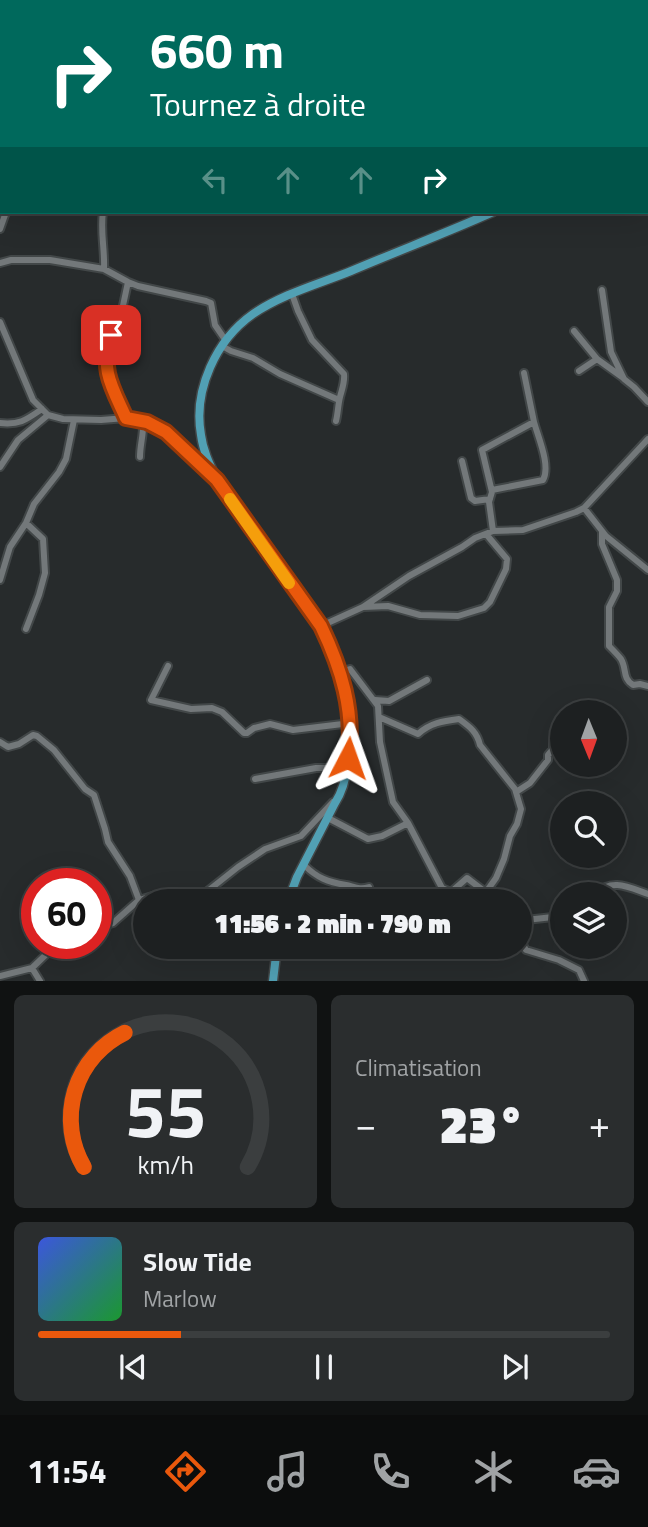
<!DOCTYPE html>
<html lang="fr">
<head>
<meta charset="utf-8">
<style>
  :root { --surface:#1d2021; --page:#2a2d2e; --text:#f1f3f6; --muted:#a0a3a5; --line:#3b3e3f; --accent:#ea580c }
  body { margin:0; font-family:"Titillium Web",sans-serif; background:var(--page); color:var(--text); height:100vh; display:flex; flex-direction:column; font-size:26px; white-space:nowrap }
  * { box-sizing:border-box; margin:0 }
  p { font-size:23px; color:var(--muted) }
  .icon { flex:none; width:38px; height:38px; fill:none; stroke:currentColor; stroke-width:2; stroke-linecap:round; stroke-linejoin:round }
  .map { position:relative; height:981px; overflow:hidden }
  .drawer { display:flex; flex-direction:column; gap:14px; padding:14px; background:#101212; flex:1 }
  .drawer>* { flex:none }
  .guide { position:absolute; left:0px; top:0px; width:649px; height:214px; box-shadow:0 7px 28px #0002,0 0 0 2px var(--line); background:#00695c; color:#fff; overflow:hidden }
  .needle { width:46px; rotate:179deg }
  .tools { position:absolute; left:550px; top:700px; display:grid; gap:14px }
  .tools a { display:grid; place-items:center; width:77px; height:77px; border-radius:50%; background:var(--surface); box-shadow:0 7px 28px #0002,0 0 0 2px var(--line); font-size:35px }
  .speed { position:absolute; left:21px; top:868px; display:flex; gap:14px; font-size:35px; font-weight:700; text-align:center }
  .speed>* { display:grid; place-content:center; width:91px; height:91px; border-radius:50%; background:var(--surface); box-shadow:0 7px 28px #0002,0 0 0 2px var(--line); line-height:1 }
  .speed .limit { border:10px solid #d22; background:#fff; color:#111 }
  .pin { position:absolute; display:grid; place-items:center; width:60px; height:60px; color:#fff; margin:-30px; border-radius:14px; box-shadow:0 4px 10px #0006 }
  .me { position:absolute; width:77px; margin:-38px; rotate:4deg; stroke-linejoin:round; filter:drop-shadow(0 0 5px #0008) }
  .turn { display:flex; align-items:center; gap:24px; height:147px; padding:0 35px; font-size:32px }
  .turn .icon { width:91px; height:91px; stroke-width:2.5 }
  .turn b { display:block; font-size:49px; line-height:60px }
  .lanes { display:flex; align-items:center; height:66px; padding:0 35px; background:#0003; justify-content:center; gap:35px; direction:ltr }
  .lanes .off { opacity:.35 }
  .big { font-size:52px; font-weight:800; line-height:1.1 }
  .drawer .widget { flex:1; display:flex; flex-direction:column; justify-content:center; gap:10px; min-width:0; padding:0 24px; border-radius:10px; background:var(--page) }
  .drawer .dial { align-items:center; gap:0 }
  .dial svg { height:182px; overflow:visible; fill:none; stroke:var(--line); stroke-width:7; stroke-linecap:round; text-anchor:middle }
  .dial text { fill:var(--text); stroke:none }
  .song { display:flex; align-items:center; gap:21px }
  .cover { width:84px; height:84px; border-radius:10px; background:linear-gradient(135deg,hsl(230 70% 55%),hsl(130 70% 35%)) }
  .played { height:7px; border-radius:4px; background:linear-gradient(90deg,var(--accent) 25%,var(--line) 25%) }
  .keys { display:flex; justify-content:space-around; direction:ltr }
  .heat { display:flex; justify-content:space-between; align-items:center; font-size:38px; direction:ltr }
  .drawer .tiles { flex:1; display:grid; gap:14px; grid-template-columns:1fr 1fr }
  .widget:last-child { grid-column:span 2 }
  .trip { position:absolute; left:133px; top:889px; width:399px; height:70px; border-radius:35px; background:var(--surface); box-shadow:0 7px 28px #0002,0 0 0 2px var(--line); font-weight:800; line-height:70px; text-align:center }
  .dock { display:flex; height:112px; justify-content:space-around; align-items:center; background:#0c0d0d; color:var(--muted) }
  .dock .icon { width:49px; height:49px }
  .dock .selected { color:var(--accent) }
  .dock b { font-size:32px; color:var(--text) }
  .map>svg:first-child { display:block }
</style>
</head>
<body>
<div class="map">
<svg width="648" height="981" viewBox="0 0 648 981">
  <rect width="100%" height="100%" fill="#272b2c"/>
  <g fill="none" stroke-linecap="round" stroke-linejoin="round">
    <defs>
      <path id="minor" d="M207 0 208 2
        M479 0 482 2
        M28 2 31 0
        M0 25 2 23
        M0 84 2 86
        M0 114 2 108
        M0 156 2 163
        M103 212C100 231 105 250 104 269
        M0 229 6 212
        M0 263 11 260H50L104 269 128 282 138 286 206 301 211 303 215 325 226 341
        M602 290 611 352 624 379 634 387 648 402
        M292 294 298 311 312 340 344 374C345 382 342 389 340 397 338 405 338 413 336 421
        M0 322 33 400 48 415 63 419 101 420 126 418 147 422 166 433 213 476
        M574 331 597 359 622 377
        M222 346 231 351 253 358 280 374 339 400
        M579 371 597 359
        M126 418 108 377 106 364 109 342 121 315 128 282
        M0 423C20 425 26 420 42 409
        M140 457C140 444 144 434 143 421
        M462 461 471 498 475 501 490 499
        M0 467 18 440 48 415
        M492 490 543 480C551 466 538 437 534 422
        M584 508 606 536 648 570
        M493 531 489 502 492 492 482 450 534 422 524 373
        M602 532V544L617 580V591L609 607V646C613 650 618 655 621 659 627 669 622 678 633 685L640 684 648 686
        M0 580 10 547 26 523 34 504 59 472 66 459 74 420
        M363 607 388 606 420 615 458 616 484 608 490 602 506 569 507 559 486 534
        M321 626 363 607 409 576 462 547 475 538 493 531 523 530 576 512 584 508 648 439
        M26 629 39 595 45 573 43 539 26 523
        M168 666 151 700 191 709 212 708 222 712 244 733H247L254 728 270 724 293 730 351 723
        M340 672 350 669 378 706 380 742 393 802 408 823 442 888 451 892 467 878 497 901
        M375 700 389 701 427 680
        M379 717 418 734C430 723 443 721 459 719 470 727 477 732 480 745L515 789 521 809 517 824 510 836 504 859 496 878 486 892
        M0 742 8 747 19 744 33 735 37 736 54 750 85 789 94 795 105 829 108 842 130 876 139 900
        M255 779 316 768H335L337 771 347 770
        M516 792 530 783 548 760V755L553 749V740
        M328 818 368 839 382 836 408 823
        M304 865C317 878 328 882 346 885 355 887 360 890 369 887
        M451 892 456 901
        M595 894C612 878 628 887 648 894
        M195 901 238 867 265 849 301 836 333 802
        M348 901 356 889
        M520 916 526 920 562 916
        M96 928 113 923 139 900 159 894 190 901
        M520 940 526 950 559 960 579 970 584 981
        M342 947 345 950
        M32 968 40 981
        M0 976 32 968 58 943"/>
      <path id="major" d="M648 79V78
        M288 901 297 877 335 803C343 791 346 778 348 763 355 711 343 673 321 626L217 480C210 465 203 451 201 435 193 390 216 340 253 314 282 294 319 284 351 271 398 251 446 233 493 212
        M273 981 277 947"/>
    </defs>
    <use href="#minor" stroke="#424748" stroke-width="10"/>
    <use href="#major" stroke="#424748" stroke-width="11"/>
    <use href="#minor" stroke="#73787a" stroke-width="6"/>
    <use href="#major" stroke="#51a0b4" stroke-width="8"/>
  </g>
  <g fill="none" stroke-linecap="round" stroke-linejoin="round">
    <defs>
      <path id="route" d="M111 335C100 370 112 387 126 418L147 422 166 432 217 480 321 626C341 668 355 711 348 758"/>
    </defs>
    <use href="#route" stroke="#983908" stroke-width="18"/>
    <use href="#route" stroke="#ea580c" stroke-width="12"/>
    <path stroke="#f59e0b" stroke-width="12" d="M230 499 289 583"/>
  </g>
</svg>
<div class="tools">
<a><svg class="needle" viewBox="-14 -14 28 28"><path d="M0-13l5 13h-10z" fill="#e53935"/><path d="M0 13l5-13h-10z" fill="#a0a3a5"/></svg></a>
<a><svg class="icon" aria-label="search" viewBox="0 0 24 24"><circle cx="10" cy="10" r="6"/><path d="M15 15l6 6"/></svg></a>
<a><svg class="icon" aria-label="layers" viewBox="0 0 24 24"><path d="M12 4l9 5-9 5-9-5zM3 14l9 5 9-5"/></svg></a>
</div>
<div class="speed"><div class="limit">60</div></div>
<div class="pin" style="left:111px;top:335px;background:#d93025"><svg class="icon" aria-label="arrive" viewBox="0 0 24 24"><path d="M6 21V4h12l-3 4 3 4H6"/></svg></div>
<svg class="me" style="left:348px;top:758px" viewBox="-20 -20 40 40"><path d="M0-17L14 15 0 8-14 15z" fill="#ea580c" stroke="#fff" stroke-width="4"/></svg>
<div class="trip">11:56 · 2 min · 790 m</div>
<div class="guide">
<div class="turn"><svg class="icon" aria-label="right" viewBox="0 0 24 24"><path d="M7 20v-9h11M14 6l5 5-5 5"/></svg><div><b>660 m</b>Tournez à droite</div></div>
<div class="lanes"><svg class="icon off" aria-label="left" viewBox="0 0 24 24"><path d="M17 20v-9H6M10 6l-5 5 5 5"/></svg><svg class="icon off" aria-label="ahead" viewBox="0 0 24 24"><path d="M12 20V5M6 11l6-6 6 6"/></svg><svg class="icon off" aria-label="ahead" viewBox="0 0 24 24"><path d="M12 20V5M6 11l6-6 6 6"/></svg><svg class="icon" aria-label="right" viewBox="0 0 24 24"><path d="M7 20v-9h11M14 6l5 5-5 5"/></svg></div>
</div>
</div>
<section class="drawer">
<div class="tiles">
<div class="widget dial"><svg viewBox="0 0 100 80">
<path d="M14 69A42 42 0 1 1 86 69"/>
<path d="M14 69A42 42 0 0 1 32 10" stroke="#ea580c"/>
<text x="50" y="56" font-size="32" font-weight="700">55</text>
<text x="50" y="72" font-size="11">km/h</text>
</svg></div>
<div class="widget"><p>Climatisation</p>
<div class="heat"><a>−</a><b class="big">23°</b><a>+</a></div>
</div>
<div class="widget">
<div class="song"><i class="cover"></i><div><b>Slow Tide</b><p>Marlow</p></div></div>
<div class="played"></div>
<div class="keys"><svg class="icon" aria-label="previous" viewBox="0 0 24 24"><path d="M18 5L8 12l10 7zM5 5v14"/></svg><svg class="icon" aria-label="pause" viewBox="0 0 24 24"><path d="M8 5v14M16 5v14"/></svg><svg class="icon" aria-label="next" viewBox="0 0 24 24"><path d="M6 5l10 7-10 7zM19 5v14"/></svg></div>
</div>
</div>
</section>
<nav class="dock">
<b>11:54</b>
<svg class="icon selected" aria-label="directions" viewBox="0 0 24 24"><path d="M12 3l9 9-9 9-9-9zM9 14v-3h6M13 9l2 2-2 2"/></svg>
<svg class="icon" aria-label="music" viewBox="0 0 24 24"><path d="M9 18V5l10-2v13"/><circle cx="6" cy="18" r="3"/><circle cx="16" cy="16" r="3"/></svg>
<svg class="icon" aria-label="phone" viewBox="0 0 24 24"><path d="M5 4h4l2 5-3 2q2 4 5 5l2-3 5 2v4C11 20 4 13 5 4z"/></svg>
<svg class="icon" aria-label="climate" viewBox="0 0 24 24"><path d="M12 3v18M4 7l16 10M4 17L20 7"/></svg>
<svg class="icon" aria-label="car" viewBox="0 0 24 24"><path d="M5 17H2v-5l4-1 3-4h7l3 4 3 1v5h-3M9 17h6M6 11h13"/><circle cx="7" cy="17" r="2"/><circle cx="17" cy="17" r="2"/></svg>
</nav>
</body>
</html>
